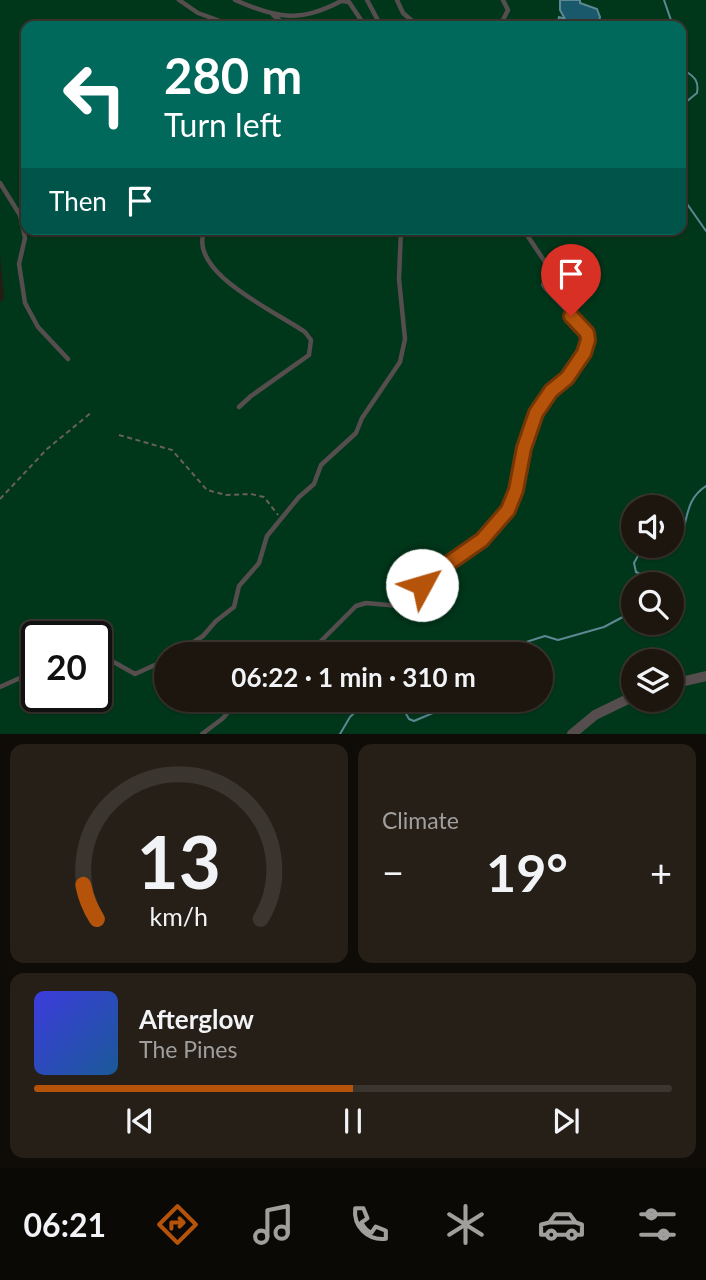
<!DOCTYPE html>
<html lang="en">
<head>
<meta charset="utf-8">
<style>
  :root { --surface:#1c160e; --page:#251f17; --text:#f1f3f6; --muted:#a09f9e; --line:#3a352e; --accent:#b45309 }
  body { margin:0; font-family:Lato,sans-serif; background:var(--page); color:var(--text); height:100vh; display:flex; flex-direction:column; font-size:26px; white-space:nowrap }
  * { box-sizing:border-box; margin:0 }
  p { font-size:23px; color:var(--muted) }
  .icon { flex:none; width:38px; height:38px; fill:none; stroke:currentColor; stroke-width:2; stroke-linecap:round; stroke-linejoin:round }
  .map { position:relative; height:734px; overflow:hidden }
  .details { display:flex; flex-direction:column; gap:10px; padding:10px; background:#0f0c08; flex:1 }
  .details>* { flex:none }
  .top-card { position:absolute; left:21px; top:21px; width:665px; height:214px; border-radius:14px; box-shadow:0 2px 5px #0004,0 0 0 2px var(--line); background:#00695c; color:#fff; overflow:hidden }
  .fabs { position:absolute; left:621px; top:495px; display:grid; gap:14px }
  .fabs a { display:grid; place-items:center; width:63px; height:63px; border-radius:50%; background:var(--surface); box-shadow:0 2px 5px #0004,0 0 0 2px var(--line); font-size:35px }
  .speed { position:absolute; left:21px; top:621px; display:flex; gap:14px; font-size:35px; font-weight:700; text-align:center }
  .speed>* { display:grid; place-content:center; width:91px; height:91px; border-radius:50%; background:var(--surface); box-shadow:0 2px 5px #0004,0 0 0 2px var(--line); line-height:1 }
  .speed .limit { border:4px solid #111; border-radius:10px; background:#fff; color:#111 }
  .pin { position:absolute; display:grid; place-items:center; width:60px; height:60px; color:#fff; margin:-72px -30px; border-radius:50% 50% 50% 0; rotate:-45deg; box-shadow:0 0 7px #0007 }
  .pin .icon { rotate:45deg }
  .me { position:absolute; width:77px; margin:-38px; rotate:51deg; stroke-linejoin:round; filter:drop-shadow(0 0 5px #0008) }
  .turn { display:flex; align-items:center; gap:24px; height:147px; padding:0 28px; font-size:32px }
  .turn .icon { width:91px; height:91px; stroke-width:2.5 }
  .turn b { display:block; font-size:49px; line-height:60px }
  .then { display:flex; align-items:center; height:66px; padding:0 28px; background:#0003; gap:14px; font-size:26px }
  .big { font-size:52px; font-weight:700; line-height:1.1 }
  .details .widget { flex:1; display:flex; flex-direction:column; justify-content:center; gap:10px; min-width:0; padding:0 24px; border-radius:14px; background:var(--page) }
  .details .dial { align-items:center; gap:0 }
  .dial svg { height:182px; overflow:visible; fill:none; stroke:var(--line); stroke-width:7; stroke-linecap:round; text-anchor:middle }
  .dial text { fill:var(--text); stroke:none }
  .song { display:flex; align-items:center; gap:21px }
  .cover { width:84px; height:84px; border-radius:10px; background:linear-gradient(135deg,hsl(240 70% 55%),hsl(210 70% 35%)) }
  .played { height:7px; border-radius:4px; background:linear-gradient(90deg,var(--accent) 50%,var(--line) 50%) }
  .keys { display:flex; justify-content:space-around; direction:ltr }
  .heat { display:flex; justify-content:space-between; align-items:center; font-size:38px; direction:ltr }
  .details .tiles { flex:1; display:grid; gap:10px; grid-template-columns:1fr 1fr }
  .widget:last-child { grid-column:span 2 }
  .trip { position:absolute; left:154px; top:642px; width:399px; height:70px; border-radius:35px; background:var(--surface); box-shadow:0 2px 5px #0004,0 0 0 2px var(--line); font-weight:700; line-height:70px; text-align:center }
  .dock { display:flex; height:112px; justify-content:space-around; align-items:center; background:#0b0906; color:var(--muted) }
  .dock .icon { width:49px; height:49px }
  .dock .selected { color:var(--accent) }
  .dock b { font-size:32px; color:var(--text) }
  .map>svg:first-child { display:block }
</style>
</head>
<body>
<div class="map">
<svg width="706" height="734" viewBox="0 0 706 734">
  <rect width="100%" height="100%" fill="#261d12"/>
  <path fill="#00371a" fill-rule="evenodd" d="M0 0H706V734H0V302L4 299 0 254ZM26 26H681V229H26ZM634 508H672V546H634ZM634 584H672V623H634ZM37 637H96V696H37ZM166 654H541V700H166ZM634 662H672V700H634Z"/>
  <path fill="#1a596b" stroke="#5d8792" stroke-width="2" d="M560 0H580V3L597 9 600 17 598 26H572L568 22 558 21 559 17 565 19 560 10Z"/>
  <g fill="none" stroke-linecap="round" stroke-linejoin="round">
    <path stroke="#5d8792" stroke-width="2" d="M664 0 673 26
      M681 44 685 71C695 77 699 81 697 93L681 106
      M681 200 685 201 706 231
      M654 584 648 578 636 572 634 563 639 554C650 550 662 553 672 546 692 533 679 503 706 486
      M499 654 507 648 545 636 558 640 604 627 634 611
      M414 700 405 712 409 719 414 721 440 710 450 700
      M340 734 350 717 368 700"/>
    <path stroke="#696057" stroke-width="2" stroke-dasharray="5 3.5" stroke-linecap="butt" d="M119 435 172 450 207 490 226 495 251 494 264 497 278 515
      M0 499 47 449 92 412"/>
    <path stroke="#564e4e" stroke-width="4.5" d="M179 0 198 13 234 26
      M235 0C278 19 301 23 343 0
      M367 0 381 26
      M397 0 403 13 418 26
      M342 1 349 2 365 26
      M273 15 287 26
      M500 26 508 10 503 0
      M0 183 20 215 25 238 19 264 25 303 38 327 68 359
      M205 229C185 272 277 312 305 332L311 340 309 355 251 396 239 407
      M96 652 135 674 166 660
      M175 654 203 636 216 621 234 607 239 586 259 563 267 536 299 497 314 484 321 465 356 433 362 418 400 362 405 339 399 279 401 229
      M311 654 321 641 356 606 366 603 399 606 413 601 426 579 482 540 508 510 515 490 524 448 536 413 551 391 573 370 584 353 588 337 577 321 546 289 543 285 547 273 545 262 523 229
      M0 687 20 678 37 662
      M202 734 222 719 234 706 267 700"/>
    <path stroke="#564e4e" stroke-width="10" d="M672 684 706 676
      M572 734 595 715 634 696"/>
  </g>
  <g fill="none" stroke-linecap="round" stroke-linejoin="round">
    <defs>
      <path id="route" d="M422 585 426 579 482 540 508 510 516 490 524 448 536 413 551 391 567 378 584 353 588 340 587 333 571 316"/>
    </defs>
    <use href="#route" stroke="#753606" stroke-width="18"/>
    <use href="#route" stroke="#b45309" stroke-width="12"/>
  </g>
</svg>
<div class="fabs">
<a><svg class="icon" aria-label="sound" viewBox="0 0 24 24"><path d="M4 9h4l5-4v14l-5-4H4zM17 9q2 3 0 6"/></svg></a>
<a><svg class="icon" aria-label="search" viewBox="0 0 24 24"><circle cx="10" cy="10" r="6"/><path d="M15 15l6 6"/></svg></a>
<a><svg class="icon" aria-label="layers" viewBox="0 0 24 24"><path d="M12 4l9 5-9 5-9-5zM3 14l9 5 9-5"/></svg></a>
</div>
<div class="speed"><div class="limit">20</div></div>
<div class="pin" style="left:571px;top:316px;background:#d93025"><svg class="icon" aria-label="arrive" viewBox="0 0 24 24"><path d="M6 21V4h12l-3 4 3 4H6"/></svg></div>
<svg class="me" style="left:422px;top:585px" viewBox="-20 -20 40 40"><circle r="19" fill="#fff"/><path d="M0-13L10 11 0 6-10 11z" fill="#b45309"/></svg>
<div class="trip">06:22 · 1 min · 310 m</div>
<div class="top-card">
<div class="turn"><svg class="icon" aria-label="left" viewBox="0 0 24 24"><path d="M17 20v-9H6M10 6l-5 5 5 5"/></svg><div><b>280 m</b>Turn left</div></div>
<div class="then">Then<svg class="icon" aria-label="arrive" viewBox="0 0 24 24"><path d="M6 21V4h12l-3 4 3 4H6"/></svg></div>
</div>
</div>
<section class="details">
<div class="tiles">
<div class="widget dial"><svg viewBox="0 0 100 80">
<path d="M14 69A42 42 0 1 1 86 69"/>
<path d="M14 69A42 42 0 0 1 8 54" stroke="#b45309"/>
<text x="50" y="56" font-size="32" font-weight="700">13</text>
<text x="50" y="72" font-size="11">km/h</text>
</svg></div>
<div class="widget"><p>Climate</p>
<div class="heat"><a>−</a><b class="big">19°</b><a>+</a></div>
</div>
<div class="widget">
<div class="song"><i class="cover"></i><div><b>Afterglow</b><p>The Pines</p></div></div>
<div class="played"></div>
<div class="keys"><svg class="icon" aria-label="previous" viewBox="0 0 24 24"><path d="M18 5L8 12l10 7zM5 5v14"/></svg><svg class="icon" aria-label="pause" viewBox="0 0 24 24"><path d="M8 5v14M16 5v14"/></svg><svg class="icon" aria-label="next" viewBox="0 0 24 24"><path d="M6 5l10 7-10 7zM19 5v14"/></svg></div>
</div>
</div>
</section>
<nav class="dock">
<b>06:21</b>
<svg class="icon selected" aria-label="directions" viewBox="0 0 24 24"><path d="M12 3l9 9-9 9-9-9zM9 14v-3h6M13 9l2 2-2 2"/></svg>
<svg class="icon" aria-label="music" viewBox="0 0 24 24"><path d="M9 18V5l10-2v13"/><circle cx="6" cy="18" r="3"/><circle cx="16" cy="16" r="3"/></svg>
<svg class="icon" aria-label="phone" viewBox="0 0 24 24"><path d="M5 4h4l2 5-3 2q2 4 5 5l2-3 5 2v4C11 20 4 13 5 4z"/></svg>
<svg class="icon" aria-label="climate" viewBox="0 0 24 24"><path d="M12 3v18M4 7l16 10M4 17L20 7"/></svg>
<svg class="icon" aria-label="car" viewBox="0 0 24 24"><path d="M5 17H2v-5l4-1 3-4h7l3 4 3 1v5h-3M9 17h6M6 11h13"/><circle cx="7" cy="17" r="2"/><circle cx="17" cy="17" r="2"/></svg>
<svg class="icon" aria-label="filters" viewBox="0 0 24 24"><path d="M4 7h16M4 17h16"/><circle cx="9" cy="7" r="2"/><circle cx="15" cy="17" r="2"/></svg>
</nav>
</body>
</html>
